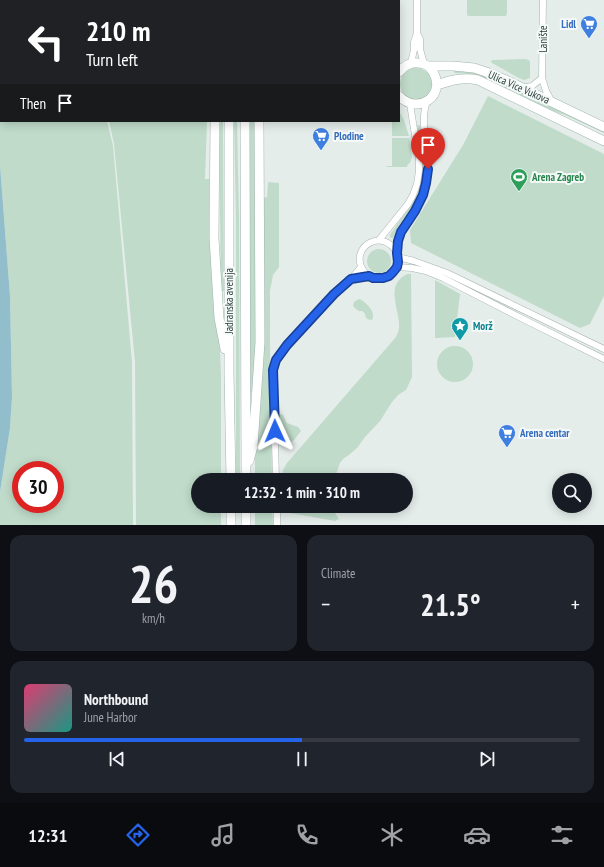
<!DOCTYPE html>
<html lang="en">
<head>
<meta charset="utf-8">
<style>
  :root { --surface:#171b24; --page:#20242c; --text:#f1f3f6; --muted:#9ea1a6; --line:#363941; --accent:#2563eb }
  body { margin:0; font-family:"PT Sans Narrow",sans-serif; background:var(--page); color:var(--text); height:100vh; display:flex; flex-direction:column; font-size:15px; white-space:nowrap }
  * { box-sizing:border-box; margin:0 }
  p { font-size:13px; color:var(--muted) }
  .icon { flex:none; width:22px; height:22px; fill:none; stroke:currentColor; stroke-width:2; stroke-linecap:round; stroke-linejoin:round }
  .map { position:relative; height:525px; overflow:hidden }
  .side { display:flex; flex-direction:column; gap:10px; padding:10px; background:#0d0f14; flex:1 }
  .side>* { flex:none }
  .top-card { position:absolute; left:0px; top:0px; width:400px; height:122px; box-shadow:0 2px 10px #0003; background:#202124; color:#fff; overflow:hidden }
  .fabs { position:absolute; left:552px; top:473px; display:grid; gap:8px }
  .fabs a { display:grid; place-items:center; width:40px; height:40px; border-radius:50%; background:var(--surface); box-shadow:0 2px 10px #0003; font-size:20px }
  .speed { position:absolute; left:12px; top:461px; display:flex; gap:8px; font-size:20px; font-weight:700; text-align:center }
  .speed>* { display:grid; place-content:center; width:52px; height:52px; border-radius:50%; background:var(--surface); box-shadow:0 2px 10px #0003; line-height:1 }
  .speed .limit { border:6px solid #d22; background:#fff; color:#111 }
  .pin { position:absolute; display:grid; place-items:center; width:34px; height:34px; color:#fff; margin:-41px -17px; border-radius:50% 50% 50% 0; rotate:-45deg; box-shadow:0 0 4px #0007 }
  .pin .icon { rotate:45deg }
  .me { position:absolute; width:44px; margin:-22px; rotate:359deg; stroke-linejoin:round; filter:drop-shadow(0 0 3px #0008) }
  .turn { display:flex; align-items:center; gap:14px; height:84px; padding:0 20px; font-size:18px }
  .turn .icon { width:52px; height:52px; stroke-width:2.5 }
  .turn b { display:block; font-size:28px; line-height:34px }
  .then { display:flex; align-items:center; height:38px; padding:0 20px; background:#0003; gap:8px; font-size:15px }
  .big { font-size:30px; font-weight:800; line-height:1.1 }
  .side .tile { flex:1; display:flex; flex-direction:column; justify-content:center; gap:6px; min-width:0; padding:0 14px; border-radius:12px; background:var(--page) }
  .side .dial { align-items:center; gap:0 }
  .dial b { font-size:52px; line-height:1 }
  .song { display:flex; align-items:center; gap:12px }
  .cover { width:48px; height:48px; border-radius:6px; background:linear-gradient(135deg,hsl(340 70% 55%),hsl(170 70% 35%)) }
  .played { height:4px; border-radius:2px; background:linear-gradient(90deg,var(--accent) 50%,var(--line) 50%) }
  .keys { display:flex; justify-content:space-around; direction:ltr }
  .heat { display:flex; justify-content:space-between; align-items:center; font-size:22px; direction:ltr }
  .side .tiles { flex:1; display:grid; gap:10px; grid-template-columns:1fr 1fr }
  .tile:last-child { grid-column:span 2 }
  .trip { position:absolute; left:191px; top:473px; width:222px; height:40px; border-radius:20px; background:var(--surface); box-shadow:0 2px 10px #0003; font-weight:800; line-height:40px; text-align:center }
  .dock { display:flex; height:64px; justify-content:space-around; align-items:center; background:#090b0e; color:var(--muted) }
  .dock .icon { width:28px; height:28px }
  .dock .selected { color:var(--accent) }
  .dock b { font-size:18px; color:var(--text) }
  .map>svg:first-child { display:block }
</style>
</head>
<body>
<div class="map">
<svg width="604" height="525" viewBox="0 0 604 525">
  <rect width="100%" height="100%" fill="#e5edea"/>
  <path fill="#c0dbca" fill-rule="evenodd" d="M0 0H66L67 1H1V121H107L113 146 132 362 133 525H0V492L10 428 12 397 10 296 0 165ZM21 470H55V504H21Z
    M467 0H507V13L506 16H468L467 14Z
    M492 60 525 59 529 60 530 62V78L524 80 519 78 492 63 491 62Z
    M400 84a16 16 0 1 1 32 0a16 16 0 1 1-32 0Z
    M455 70 471 71 491 78 604 131V133L565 115 550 110 480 76 471 74 455 73 454 72V71Z
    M488 96 604 154V296L590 324 580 328 411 243 410 230 463 145Z
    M399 111 404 120 409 136H392V121H399Z
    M109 121H207L205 179H209V224L212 277 220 350 221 376V480H198V506H221V525H136L135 362 114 144Z
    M219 121H223L224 291H221Z
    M234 121H237L239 218 240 480H236V219Z
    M249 121H256L255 352 253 393 250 392Z
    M417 125H420C422 154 431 177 415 204 411 209 407 214 403 219 399 225 396 231 393 238H392L390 237V235C394 229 397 224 401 219 404 214 409 209 412 204 428 179 422 152 417 125Z
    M392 138H409L412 157 410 163 408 164 407 167H387L386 166H392Z
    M268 182 279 183V267L273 275 270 291V371L272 480H255V447L262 380 264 340V198L267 197Z
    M367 261a12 12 0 1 1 24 0a12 12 0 1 1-24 0Z
    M407 274H411L412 377 406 390 398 395 392 402 380 421 365 437 357 448 350 454 343 459 340 463 334 480H282L283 470 287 463 396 337C397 334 399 331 399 327 400 315 390 294 397 283 399 279 403 276 407 274Z
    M435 280 460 294 455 337 435 338Z
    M360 299C367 304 376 311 372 320 362 319 368 314 362 311 361 311 360 311 359 311 357 310 355 308 353 306L354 302 357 300Z
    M437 364a18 18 0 1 1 36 0a18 18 0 1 1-36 0Z
    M280 414 283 415 287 423 298 427 301 431 294 440 286 445C282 444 278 441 278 436 279 433 280 433 280 430 281 423 276 421 280 414Z
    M255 506H272L273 525H255Z
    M282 506H333L335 513 339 519 335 521 290 513 285 510Z"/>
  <path fill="#92becc" d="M0 165 10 296 12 397 10 428 0 492Z"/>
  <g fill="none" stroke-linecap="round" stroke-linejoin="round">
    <defs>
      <path id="street" d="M543 0 542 78 546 91 552 102
        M417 33 420 39V49L424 64
        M411 63 414 50V42L417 33V0
        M523 88 532 86 542 78
        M379 240 408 204 413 195 417 184 419 171V158L414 129 410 104
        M397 253C382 226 349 248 363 270 366 274 370 277 375 278 386 280 396 273 398 262 399 259 398 257 397 253 397 250 397 245 398 241 399 238 400 235 401 232 414 210 427 195 428 168 429 145 419 124 427 101
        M398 257 414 261 447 273 604 349
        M361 267 351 279 369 276
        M397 267 412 268 426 271 443 278 527 321 604 359
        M276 480 273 370 276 360 280 353 334 294 351 279
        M277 506V525"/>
      <path id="secondary" d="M214 0V1
        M229 0V1
        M261 0V1
        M244 1V0
        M429 66H453L474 68 486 72 508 81 604 127
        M399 72C404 66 410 62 418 63 424 63 430 66 433 72 447 95 418 116 399 96
        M437 85C451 80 463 77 478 80L604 141
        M215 121 214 238 219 318 225 349
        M229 121V372L231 480
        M245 121 246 480
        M249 461 253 446 260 342 259 121
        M246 506V525
        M231 525V506"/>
    </defs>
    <use href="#street" stroke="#a8b5b1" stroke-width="7"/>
    <use href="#secondary" stroke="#a1b4af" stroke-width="10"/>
    <use href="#street" stroke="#fff" stroke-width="6"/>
    <use href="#secondary" stroke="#fff" stroke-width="9"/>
  </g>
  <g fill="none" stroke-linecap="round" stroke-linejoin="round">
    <defs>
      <path id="route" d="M275 431 273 370 276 360 287 345 334 294 351 279 369 276 373 278H383L389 276 393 272 397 267 398 262 397 253 398 241 401 232 415 211 423 195 426 183 428 169"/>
    </defs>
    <use href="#route" stroke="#184099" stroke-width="10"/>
    <use href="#route" stroke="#2563eb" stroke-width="7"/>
  </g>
  <defs>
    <symbol id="supermarket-pin" viewBox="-11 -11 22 30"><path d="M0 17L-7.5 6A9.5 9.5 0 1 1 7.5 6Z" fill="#3f7fe0" stroke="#f5f9f8"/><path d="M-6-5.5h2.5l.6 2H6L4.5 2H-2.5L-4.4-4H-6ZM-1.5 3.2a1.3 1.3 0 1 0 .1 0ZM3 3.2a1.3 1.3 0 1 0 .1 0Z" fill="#fff"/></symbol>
    <symbol id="stadium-pin" viewBox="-11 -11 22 30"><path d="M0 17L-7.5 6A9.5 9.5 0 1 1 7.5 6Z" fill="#2e9e5b" stroke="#f5f9f8"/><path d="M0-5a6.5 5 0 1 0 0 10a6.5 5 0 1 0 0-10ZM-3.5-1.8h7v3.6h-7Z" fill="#fff"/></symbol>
    <symbol id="sight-pin" viewBox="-11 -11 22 30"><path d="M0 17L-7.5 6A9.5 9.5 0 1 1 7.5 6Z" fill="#0f9aa8" stroke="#f5f9f8"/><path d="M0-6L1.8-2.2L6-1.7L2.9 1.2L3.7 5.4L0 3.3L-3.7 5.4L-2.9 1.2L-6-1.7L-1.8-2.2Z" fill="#fff"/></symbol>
  </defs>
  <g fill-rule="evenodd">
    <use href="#supermarket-pin" x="579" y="14" width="20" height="27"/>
    <use href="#supermarket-pin" x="311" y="126" width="20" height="27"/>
    <use href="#stadium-pin" x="509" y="167" width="20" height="27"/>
    <use href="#sight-pin" x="450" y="316" width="20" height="27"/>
    <use href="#supermarket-pin" x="497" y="423" width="20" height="27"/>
  </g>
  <g text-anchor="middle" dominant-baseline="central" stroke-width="4" stroke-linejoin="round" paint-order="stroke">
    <g font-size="11" font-weight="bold" fill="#366cbe" stroke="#f5f9f8" text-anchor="start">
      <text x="576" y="24" text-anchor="end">Lidl</text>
      <text x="334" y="136">Plodine</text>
      <text x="520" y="433">Arena centar</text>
    </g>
    <g font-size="11" fill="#263d39" stroke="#f5f9f8">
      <text transform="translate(543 39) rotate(-90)">Lanište</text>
      <text transform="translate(519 87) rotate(24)">Ulica Vice Vukova</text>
      <text transform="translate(229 301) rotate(-90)">Jadranska avenija</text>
    </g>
    <g font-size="11" font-weight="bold" fill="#27864d" stroke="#f5f9f8" text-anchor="start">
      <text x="532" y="177">Arena Zagreb</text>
    </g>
    <g font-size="11" font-weight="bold" fill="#0d838f" stroke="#f5f9f8" text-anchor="start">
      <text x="473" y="326">Morž</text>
    </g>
  </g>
</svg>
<div class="fabs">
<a><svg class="icon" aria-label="search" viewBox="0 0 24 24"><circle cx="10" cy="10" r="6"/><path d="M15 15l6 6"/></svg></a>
</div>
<div class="speed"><div class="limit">30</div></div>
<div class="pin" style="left:428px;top:169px;background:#d93025"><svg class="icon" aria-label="arrive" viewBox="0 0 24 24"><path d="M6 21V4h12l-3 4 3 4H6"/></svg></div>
<svg class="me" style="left:275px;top:431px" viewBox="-20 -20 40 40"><path d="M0-17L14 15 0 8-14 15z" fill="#2563eb" stroke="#fff" stroke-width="4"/></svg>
<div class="trip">12:32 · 1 min · 310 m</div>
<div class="top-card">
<div class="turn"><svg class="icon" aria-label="left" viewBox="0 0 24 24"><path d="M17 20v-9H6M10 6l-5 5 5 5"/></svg><div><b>210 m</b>Turn left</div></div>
<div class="then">Then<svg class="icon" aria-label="arrive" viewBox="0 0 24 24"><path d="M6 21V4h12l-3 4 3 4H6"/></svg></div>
</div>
</div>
<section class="side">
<div class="tiles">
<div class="tile dial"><b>26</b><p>km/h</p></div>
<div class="tile"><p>Climate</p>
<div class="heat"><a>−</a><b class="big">21.5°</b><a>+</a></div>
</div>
<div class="tile">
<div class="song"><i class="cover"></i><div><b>Northbound</b><p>June Harbor</p></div></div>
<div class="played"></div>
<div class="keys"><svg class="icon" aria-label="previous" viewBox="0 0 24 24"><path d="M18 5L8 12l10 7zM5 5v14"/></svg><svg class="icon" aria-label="pause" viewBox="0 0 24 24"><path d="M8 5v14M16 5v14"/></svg><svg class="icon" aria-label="next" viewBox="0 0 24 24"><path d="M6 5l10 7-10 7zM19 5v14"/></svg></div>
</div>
</div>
</section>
<nav class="dock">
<b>12:31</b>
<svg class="icon selected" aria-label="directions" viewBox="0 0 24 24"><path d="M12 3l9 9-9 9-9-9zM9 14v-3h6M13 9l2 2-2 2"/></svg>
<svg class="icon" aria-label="music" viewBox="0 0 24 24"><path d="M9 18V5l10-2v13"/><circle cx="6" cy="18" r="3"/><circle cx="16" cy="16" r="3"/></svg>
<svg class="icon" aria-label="phone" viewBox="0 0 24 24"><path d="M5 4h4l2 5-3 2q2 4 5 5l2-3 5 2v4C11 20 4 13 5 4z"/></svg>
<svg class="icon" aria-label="climate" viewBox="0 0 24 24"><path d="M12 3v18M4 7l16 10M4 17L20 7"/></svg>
<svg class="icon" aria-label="car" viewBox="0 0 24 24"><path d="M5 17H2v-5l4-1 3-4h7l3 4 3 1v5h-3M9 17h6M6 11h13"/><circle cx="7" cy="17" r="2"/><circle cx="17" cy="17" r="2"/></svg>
<svg class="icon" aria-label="filters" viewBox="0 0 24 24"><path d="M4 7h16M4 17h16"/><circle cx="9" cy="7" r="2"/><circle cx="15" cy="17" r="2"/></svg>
</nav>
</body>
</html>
